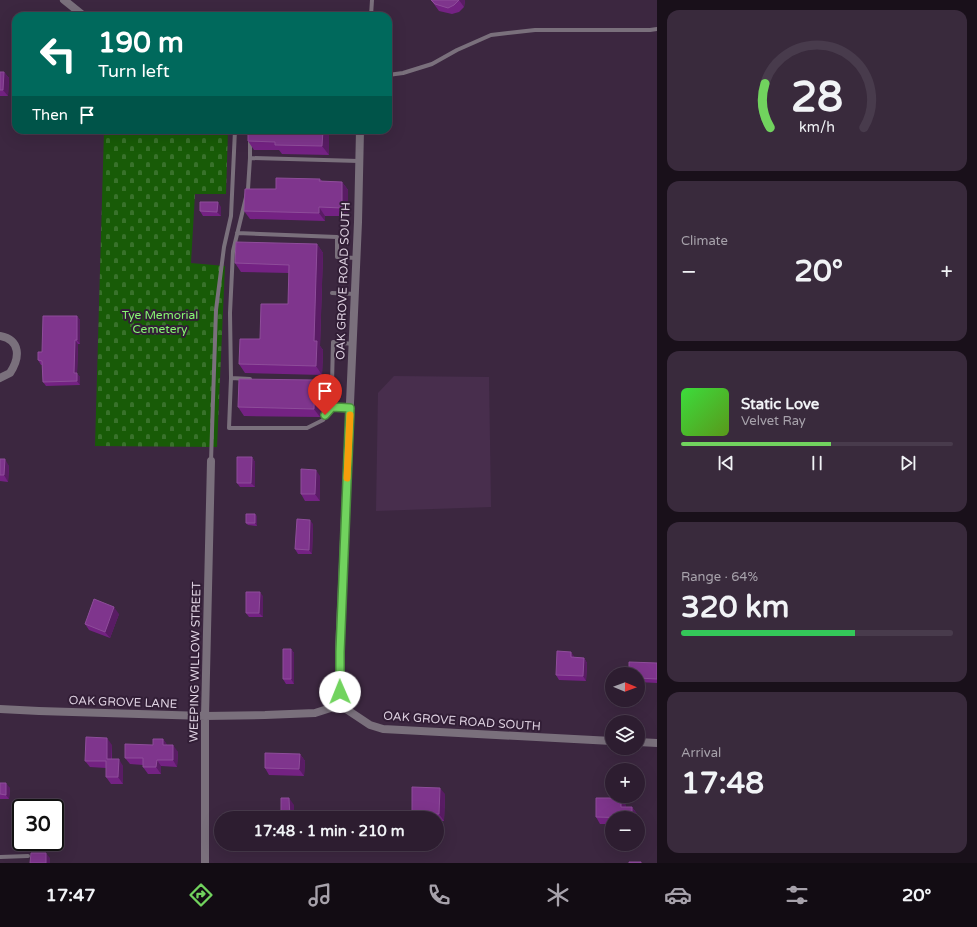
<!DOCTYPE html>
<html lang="en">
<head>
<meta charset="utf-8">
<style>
  :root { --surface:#2d1d30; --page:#392a3c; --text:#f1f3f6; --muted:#a7a2ab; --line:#483b4c; --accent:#71d35e }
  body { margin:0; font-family:"Varela Round",sans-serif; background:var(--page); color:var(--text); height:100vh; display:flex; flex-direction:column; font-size:15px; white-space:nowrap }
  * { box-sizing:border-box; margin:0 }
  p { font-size:13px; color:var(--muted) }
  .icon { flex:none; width:22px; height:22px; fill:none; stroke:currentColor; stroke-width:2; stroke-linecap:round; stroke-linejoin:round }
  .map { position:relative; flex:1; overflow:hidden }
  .panel { display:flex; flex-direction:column; gap:10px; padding:10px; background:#19101a; width:320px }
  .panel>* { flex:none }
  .top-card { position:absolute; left:12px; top:12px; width:380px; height:122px; border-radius:12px; box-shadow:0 4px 16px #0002,0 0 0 1px var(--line); background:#00695c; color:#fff; overflow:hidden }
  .needle { width:26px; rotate:91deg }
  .buttons { position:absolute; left:605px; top:667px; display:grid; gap:8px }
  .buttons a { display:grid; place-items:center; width:40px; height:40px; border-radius:50%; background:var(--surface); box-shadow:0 4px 16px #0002,0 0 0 1px var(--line); font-size:20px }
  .speed { position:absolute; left:12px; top:799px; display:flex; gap:8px; font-size:20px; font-weight:700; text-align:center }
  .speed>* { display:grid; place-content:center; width:52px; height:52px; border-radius:50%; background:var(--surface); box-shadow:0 4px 16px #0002,0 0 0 1px var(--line); line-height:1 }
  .speed .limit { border:2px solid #111; border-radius:6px; background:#fff; color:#111 }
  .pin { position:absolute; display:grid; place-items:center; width:34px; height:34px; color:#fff; margin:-41px -17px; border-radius:50% 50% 50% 0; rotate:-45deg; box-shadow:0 0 4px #0007 }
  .pin .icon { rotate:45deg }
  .me { position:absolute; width:44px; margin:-22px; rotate:359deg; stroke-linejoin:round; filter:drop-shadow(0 0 3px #0008) }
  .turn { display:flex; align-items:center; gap:14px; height:84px; padding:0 20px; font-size:18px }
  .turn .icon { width:52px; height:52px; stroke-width:2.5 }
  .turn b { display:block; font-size:28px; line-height:34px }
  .then { display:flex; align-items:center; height:38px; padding:0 20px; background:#0003; gap:8px; font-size:15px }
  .big { font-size:30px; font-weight:700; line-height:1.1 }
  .panel .widget { flex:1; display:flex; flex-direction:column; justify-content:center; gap:6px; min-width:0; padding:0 14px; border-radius:12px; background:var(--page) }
  .panel .dial { align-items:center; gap:0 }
  .dial svg { height:104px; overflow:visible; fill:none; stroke:var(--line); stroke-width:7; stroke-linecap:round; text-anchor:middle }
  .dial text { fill:var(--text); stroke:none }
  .song { display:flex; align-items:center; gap:12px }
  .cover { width:48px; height:48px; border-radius:6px; background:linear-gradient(135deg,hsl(120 70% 55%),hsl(90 70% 35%)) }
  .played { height:4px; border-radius:2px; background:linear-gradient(90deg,var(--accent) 55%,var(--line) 55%) }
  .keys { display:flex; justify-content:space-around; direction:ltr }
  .heat { display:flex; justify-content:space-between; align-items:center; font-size:22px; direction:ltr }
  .charge { height:6px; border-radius:3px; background:linear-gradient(90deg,#34c759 64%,var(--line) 0) }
  .trip { position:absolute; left:214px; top:811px; width:230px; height:40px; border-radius:20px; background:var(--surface); box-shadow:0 4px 16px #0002,0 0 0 1px var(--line); font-weight:700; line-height:40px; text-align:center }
  .dock { display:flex; height:64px; justify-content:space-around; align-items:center; background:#120c13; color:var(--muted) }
  .dock .icon { width:28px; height:28px }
  .dock .current { color:var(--accent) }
  .dock b { font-size:18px; color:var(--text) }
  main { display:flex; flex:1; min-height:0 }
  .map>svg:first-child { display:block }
</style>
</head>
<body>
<main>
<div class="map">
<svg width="657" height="863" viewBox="0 0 657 863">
  <defs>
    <pattern id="cemetery-stones" width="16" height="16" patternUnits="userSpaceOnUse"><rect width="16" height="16" fill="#185b07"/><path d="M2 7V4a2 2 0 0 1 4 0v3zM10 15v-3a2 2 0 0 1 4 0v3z" fill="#39722b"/></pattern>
  </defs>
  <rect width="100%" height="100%" fill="#3c2740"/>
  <path fill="#482e4d" d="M394 376 489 377 491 507 376 511 378 393Z"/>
  <path fill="url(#cemetery-stones)" d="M104 130H228L226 194H195L191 263 225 266 217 447 95 446Z"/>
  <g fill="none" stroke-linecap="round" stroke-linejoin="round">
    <path stroke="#7a707c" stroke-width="4" d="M371 16 372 0
      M388 75 403 73 432 64 457 50 491 35 535 30H650L657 29
      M250 130V158L359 161
      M250 158 248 189 233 251 230 313 231 378 229 428H307L323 420 332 407H350
      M237 233 337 237V257L356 258
      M332 293 355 294
      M231 378 250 379
      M313 383 332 384 333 342 353 344
      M332 384V407
      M211 461 216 310 224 247 231 216 235 130
      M0 857 28 856"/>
    <path stroke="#7a707c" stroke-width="8" d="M64 0 84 16
      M360 130 358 222 339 652 340 705 370 725 383 729 612 741
      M0 336C21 340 20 358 10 373L0 378
      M0 709 39 711 205 716 265 715 315 713 340 705
      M638 742 657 743
      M205 863V716L211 461"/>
  </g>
  <path fill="#742283" d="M431 0H465L464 7 459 12 452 14 439 11Z
    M0 72H4L9 78 8 96H0Z
    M248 130H329V155L282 154 279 150H254L248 141Z
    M320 179 322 181 342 182 348 190V216H325V221L250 219 244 211 276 189Z
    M221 207V216H203L200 211Z
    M317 244 323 253 320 346 323 350 322 375 245 373 239 364 288 304 289 273 241 272 235 263Z
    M77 316 80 320V344H78L77 374 80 377V385L46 386 43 382 42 365H41L38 360 42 352Z
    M322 389 320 417 244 416 238 407Z
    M252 457 255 462V487H240L237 483Z
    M0 459 9 466 8 482 0 481Z
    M320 476V501H305L301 494Z
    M257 516V526L248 525 246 523Z
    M313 524 312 554H298L295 549Z
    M263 596V617H249L246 613Z
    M119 614 110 638 89 630 85 624Z
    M291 649 294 653V684H286L283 679Z
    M574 656V657L584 658 587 663 586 681 559 680 556 675Z
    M657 663V683L638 682V674Z
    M163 739 167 745 178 752 177 767 161 766V774H148L143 767V765L130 764 125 758 153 745Z
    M112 745V759L123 766V784H111L106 777V768L90 767 85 761Z
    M300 754 305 761 304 776 269 775 265 768Z
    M0 783 10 788 9 799H0Z
    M445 794 444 821H437V818H415L412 814Z
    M626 805V807H632L637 814V818H612V824H600L596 817Z
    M279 844H295V847L282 848Z"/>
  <path fill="#591c64" d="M459 0H465L464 7Z
    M4 72 9 78 8 96 3 90Z
    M323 130H329V155L322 146Z
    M342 182 348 190V216L342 208Z
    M218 202 221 207V216L217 212Z
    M319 207 325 216V221L319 213Z
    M317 244 323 253 320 346 323 350 322 375 316 366 314 341Z
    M77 316 80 320V344L77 340Z
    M75 340 78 344 77 374 80 377V385L77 381 74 373Z
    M315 380 322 389 320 417 314 409Z
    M252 457 255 462V487L251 483Z
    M5 459 9 466 8 482 4 475Z
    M316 470 320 476V501L315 494Z
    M255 514 257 516V526L255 523Z
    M310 520 313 524 312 554 309 550Z
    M260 592 263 596V617L259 613Z
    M114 607 119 614 110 638 105 632Z
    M291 649 294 653V684L291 679Z
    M571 652 574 656V661L571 657Z
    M584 658 587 663 586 681 583 676Z
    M107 738 112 745 111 765 107 759Z
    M163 739 168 746 163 745Z
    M173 745 178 752 177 767 173 760Z
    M300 754 305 761 304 776 299 769Z
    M119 759 123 766V784L118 777Z
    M157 760 161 766V774L156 767Z
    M6 783 10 788 9 799 6 795Z
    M440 788 445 794 444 821 439 814Z
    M289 798 294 805V818H290Z
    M621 798 626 805V814L621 807Z
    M632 807 637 814V818H632Z
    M46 853 50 858V863H46Z"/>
  <path fill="#7f358d" stroke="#8e4d9a" d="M431 0H459L454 5 448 8 435 4Z
    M0 72H4L3 90H0Z
    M248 130H323L322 146 275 145V142L248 141Z
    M276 178 320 179 319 181 342 182V208L319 207V213L244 211 245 189H276Z
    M200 202H218L217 212 200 211Z
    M236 242 317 244 314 341H317L316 366 239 364 240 339H260L261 304H288L289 265 235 263Z
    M43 316H77V340H75L74 373H77V381L43 382 42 361 38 360V352H42Z
    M239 379 315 380 314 409 238 407Z
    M237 457H252L251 483H237Z
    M0 459H5L4 475H0Z
    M301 469 316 470 315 494H301Z
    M246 514H255V523H246Z
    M297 519 310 520 309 550 295 549Z
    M246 592H260L259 613H246Z
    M94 599 114 607 105 632 85 624Z
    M283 649H291V679H283Z
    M557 651 571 652V657L584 658 583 676 556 675Z
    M629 662 657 663V679L638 678V674H629Z
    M86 737 107 738V759H119L118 777H106V761H85Z
    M153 739H163V745H173V760H157L156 767H143V758H125V744L153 745Z
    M265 753 300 754 299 769 265 768Z
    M0 783H6V795L0 794Z
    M412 787 440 788 439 814H412Z
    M281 798H289L290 818H276V811H281Z
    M596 798H621V807H632V818L596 817Z
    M31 853H46V863H30Z
    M629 862H641V863H629Z"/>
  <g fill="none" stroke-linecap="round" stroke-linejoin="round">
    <defs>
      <path id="route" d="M325 415 332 407 350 408 340 652V692"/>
    </defs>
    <use href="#route" stroke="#49893d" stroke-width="10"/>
    <use href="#route" stroke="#71d35e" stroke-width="7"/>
    <path stroke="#f59e0b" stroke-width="7" d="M347 478 350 415"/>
  </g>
  <g text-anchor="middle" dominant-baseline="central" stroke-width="4" stroke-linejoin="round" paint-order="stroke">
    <g font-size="12" fill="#ded1e1" stroke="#321e36">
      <text transform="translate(343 281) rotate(-88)">OAK GROVE ROAD SOUTH</text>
      <text transform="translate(195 662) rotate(-89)">WEEPING WILLOW STREET</text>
      <text transform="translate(123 702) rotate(2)">OAK GROVE LANE</text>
      <text transform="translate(462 721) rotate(4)">OAK GROVE ROAD SOUTH</text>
    </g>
    <g font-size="12" fill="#87f672" stroke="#321e36">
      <text x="160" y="315">Tye Memorial<tspan x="160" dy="14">Cemetery</tspan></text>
    </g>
  </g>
</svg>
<div class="buttons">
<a><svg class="needle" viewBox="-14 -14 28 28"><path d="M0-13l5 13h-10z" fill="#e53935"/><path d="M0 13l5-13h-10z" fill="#a7a2ab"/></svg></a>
<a><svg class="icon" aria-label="layers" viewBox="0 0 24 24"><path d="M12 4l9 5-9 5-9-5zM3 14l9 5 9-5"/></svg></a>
<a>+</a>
<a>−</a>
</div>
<div class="speed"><div class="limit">30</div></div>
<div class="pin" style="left:325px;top:415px;background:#d93025"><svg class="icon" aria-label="arrive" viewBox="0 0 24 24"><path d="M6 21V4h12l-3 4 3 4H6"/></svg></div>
<svg class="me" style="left:340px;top:692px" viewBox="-20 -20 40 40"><circle r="19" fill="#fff"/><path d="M0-13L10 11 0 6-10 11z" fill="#71d35e"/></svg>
<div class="trip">17:48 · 1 min · 210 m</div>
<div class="top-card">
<div class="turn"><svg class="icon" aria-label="left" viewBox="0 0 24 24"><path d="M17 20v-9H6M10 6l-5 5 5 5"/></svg><div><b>190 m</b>Turn left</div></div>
<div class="then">Then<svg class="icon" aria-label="arrive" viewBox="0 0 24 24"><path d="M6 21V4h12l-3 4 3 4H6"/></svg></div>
</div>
</div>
<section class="panel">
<div class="widget dial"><svg viewBox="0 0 100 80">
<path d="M14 69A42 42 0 1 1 86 69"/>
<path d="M14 69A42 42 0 0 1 10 35" stroke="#71d35e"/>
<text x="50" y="56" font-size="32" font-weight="700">28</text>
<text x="50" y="72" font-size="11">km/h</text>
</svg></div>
<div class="widget"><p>Climate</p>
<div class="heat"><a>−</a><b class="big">20°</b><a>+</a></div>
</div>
<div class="widget">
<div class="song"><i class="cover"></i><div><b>Static Love</b><p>Velvet Ray</p></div></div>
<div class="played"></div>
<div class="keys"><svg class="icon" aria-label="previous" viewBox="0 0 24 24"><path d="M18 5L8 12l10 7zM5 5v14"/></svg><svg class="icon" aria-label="pause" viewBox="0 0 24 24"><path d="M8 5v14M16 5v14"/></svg><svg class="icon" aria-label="next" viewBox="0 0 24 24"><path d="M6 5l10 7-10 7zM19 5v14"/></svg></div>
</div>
<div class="widget"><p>Range · 64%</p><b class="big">320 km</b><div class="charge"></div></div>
<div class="widget"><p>Arrival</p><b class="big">17:48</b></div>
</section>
</main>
<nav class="dock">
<b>17:47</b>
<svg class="icon current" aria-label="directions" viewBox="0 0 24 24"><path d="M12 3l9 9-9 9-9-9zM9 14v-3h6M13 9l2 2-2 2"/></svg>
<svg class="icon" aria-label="music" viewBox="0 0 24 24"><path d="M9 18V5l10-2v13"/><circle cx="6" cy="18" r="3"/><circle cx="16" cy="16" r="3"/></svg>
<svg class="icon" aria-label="phone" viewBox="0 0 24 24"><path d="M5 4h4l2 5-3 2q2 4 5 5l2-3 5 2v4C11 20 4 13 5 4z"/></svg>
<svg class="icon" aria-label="climate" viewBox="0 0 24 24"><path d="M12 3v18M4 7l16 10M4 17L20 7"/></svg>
<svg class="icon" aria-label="car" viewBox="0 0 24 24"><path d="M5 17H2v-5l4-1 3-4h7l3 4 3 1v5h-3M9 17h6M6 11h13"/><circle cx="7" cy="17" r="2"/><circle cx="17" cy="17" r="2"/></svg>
<svg class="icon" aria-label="filters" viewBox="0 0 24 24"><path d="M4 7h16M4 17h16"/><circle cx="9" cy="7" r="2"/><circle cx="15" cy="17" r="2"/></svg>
<b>20°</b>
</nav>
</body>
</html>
